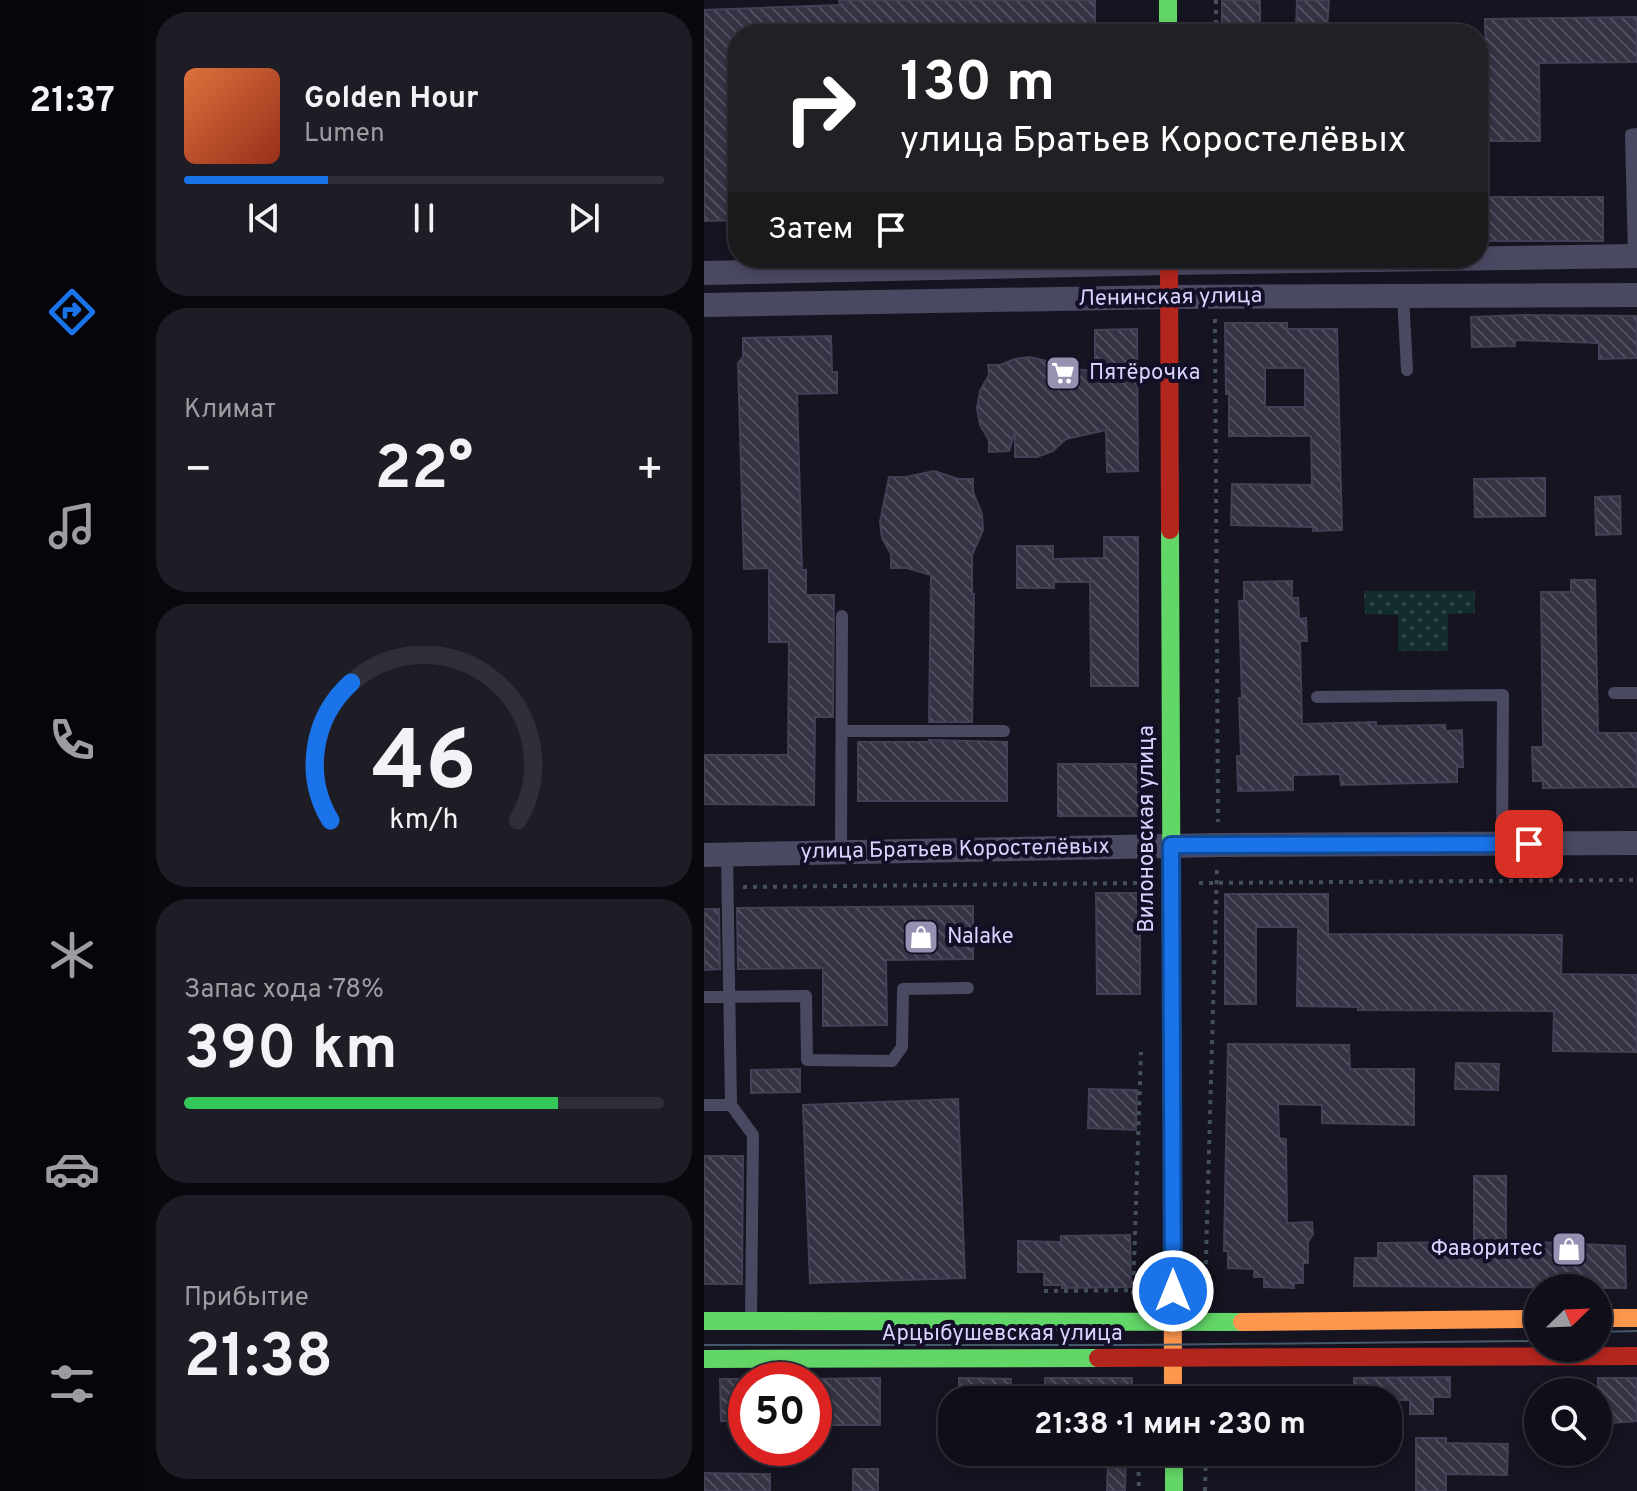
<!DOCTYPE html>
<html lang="ru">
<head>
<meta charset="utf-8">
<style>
  :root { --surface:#100f19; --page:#1e1d26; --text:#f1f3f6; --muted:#9c9ca2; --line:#302f38; --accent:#1a73e8 }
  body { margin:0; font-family:Overpass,sans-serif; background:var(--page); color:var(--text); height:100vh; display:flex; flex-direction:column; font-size:30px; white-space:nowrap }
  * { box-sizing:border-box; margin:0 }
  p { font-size:26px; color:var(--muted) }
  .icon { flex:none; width:44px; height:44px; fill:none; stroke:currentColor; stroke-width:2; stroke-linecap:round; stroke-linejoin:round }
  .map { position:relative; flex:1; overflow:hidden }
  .details { display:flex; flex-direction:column; gap:12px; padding:12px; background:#09080e; width:560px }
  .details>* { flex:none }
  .top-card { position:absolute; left:24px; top:24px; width:760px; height:244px; border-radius:32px; box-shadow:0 4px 12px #0003,0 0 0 2px var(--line); background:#202124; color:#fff; overflow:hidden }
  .needle { width:52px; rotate:67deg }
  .tools { position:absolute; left:820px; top:1274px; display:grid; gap:16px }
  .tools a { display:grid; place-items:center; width:88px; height:88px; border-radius:50%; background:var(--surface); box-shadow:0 4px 12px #0003,0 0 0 2px var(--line); font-size:40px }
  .speed { position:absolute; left:24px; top:1362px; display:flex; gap:16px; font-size:40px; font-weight:700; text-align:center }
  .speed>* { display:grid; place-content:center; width:104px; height:104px; border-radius:50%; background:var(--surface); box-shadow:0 4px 12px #0003,0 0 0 2px var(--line); line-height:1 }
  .speed .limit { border:12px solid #d22; background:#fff; color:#111 }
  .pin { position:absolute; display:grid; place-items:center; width:68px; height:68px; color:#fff; margin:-34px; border-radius:16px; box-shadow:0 4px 12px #0006 }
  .me { position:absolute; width:88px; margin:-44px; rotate:0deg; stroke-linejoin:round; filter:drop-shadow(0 0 6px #0008) }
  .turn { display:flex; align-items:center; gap:28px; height:168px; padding:0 40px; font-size:36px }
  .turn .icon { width:104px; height:104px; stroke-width:2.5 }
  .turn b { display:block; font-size:56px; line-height:68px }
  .then { display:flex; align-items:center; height:76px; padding:0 40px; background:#0003; gap:16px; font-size:30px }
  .big { font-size:60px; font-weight:700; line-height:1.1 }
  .details .widget { flex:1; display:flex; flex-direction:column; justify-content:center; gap:12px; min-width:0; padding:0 28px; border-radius:32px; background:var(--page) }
  .details .dial { align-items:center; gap:0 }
  .dial svg { height:208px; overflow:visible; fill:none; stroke:var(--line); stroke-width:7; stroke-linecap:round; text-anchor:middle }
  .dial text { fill:var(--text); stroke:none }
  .song { display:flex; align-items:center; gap:24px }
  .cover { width:96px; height:96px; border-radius:12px; background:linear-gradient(135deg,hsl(20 70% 55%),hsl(10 70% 35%)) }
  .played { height:8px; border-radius:4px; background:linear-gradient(90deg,var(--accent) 30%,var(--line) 30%) }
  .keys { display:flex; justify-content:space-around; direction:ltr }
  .heat { display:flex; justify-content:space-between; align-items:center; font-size:44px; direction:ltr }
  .charge { height:12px; border-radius:6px; background:linear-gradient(90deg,#34c759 78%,var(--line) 0) }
  .trip { position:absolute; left:234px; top:1386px; width:464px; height:80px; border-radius:32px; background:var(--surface); box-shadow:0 4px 12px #0003,0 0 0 2px var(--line); font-weight:700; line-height:80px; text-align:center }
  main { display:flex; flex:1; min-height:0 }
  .tabs { display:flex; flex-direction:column; width:144px; justify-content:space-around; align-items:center; background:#06060a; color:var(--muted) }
  .tabs .icon { width:56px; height:56px }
  .tabs .selected { color:var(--accent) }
  .tabs b { font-size:36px; color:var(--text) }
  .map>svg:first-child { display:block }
</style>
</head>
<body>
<main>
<nav class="tabs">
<b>21:37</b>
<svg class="icon selected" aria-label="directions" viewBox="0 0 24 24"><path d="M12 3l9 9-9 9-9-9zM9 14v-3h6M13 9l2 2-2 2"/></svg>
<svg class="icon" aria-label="music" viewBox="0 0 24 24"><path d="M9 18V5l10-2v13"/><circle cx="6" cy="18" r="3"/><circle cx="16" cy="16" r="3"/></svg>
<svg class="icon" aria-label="phone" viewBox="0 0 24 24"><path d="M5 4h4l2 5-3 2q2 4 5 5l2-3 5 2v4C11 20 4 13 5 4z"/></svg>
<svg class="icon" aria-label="climate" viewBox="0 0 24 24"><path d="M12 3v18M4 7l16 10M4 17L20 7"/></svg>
<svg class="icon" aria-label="car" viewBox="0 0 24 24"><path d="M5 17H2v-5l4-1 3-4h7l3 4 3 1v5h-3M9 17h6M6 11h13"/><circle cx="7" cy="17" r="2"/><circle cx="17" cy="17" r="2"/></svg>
<svg class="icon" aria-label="filters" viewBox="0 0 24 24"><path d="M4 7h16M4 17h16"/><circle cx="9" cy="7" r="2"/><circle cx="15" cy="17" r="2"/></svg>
</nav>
<section class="details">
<div class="widget">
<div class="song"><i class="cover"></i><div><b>Golden Hour</b><p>Lumen</p></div></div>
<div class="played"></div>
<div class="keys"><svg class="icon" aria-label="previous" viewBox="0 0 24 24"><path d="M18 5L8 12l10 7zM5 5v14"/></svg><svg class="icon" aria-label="pause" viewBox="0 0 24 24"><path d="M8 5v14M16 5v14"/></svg><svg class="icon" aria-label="next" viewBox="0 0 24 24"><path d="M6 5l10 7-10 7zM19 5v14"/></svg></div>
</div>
<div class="widget"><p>Климат</p>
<div class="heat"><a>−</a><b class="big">22°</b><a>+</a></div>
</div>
<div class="widget dial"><svg viewBox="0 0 100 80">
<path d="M14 69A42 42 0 1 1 86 69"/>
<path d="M14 69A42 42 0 0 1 22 16" stroke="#1a73e8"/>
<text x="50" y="56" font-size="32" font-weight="700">46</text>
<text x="50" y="72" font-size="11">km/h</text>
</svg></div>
<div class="widget"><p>Запас хода · 78%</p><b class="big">390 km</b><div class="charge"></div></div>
<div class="widget"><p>Прибытие</p><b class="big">21:38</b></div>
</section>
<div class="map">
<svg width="933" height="1491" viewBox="0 0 933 1491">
  <defs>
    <pattern id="grass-dots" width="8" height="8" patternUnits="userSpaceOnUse" patternTransform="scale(2)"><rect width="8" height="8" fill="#132c2d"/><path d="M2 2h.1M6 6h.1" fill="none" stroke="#354a4c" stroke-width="1.8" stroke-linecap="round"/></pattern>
    <pattern id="building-back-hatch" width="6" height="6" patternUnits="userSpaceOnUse" patternTransform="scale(2)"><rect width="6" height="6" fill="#343243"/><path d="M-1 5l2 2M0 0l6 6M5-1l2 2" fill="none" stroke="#514f5f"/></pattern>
  </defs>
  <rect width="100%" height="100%" fill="#161421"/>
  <path fill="url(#grass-dots)" d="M660 591H771V613L744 614V651H694V615L661 614Z"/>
  <path fill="url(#building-back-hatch)" stroke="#433f54" stroke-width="2" fill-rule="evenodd" d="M135 0H391V34H34V220L0 221V10L136 5Z
    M518 0H556V34H518Z
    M593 0H625L623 29 592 28Z
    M933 17V62L835 63 836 141H783L781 19Z
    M776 197H899V241H776Z
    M820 315 933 316V358L895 359V343L811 340V346L768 347 767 317Z
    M521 323H583V329H633L638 530 609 531V527L527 525 528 484 608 485 607 436H525V394H522ZM561 368H601V407H561Z
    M433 329 434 471 403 472 402 430 362 439 349 451 333 457H311V432L305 451 285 452V440L276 425 273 408 276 391 285 375 284 365H296L311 359 326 357 342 361 355 368 391 371V330Z
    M127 336 128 372H133V393L93 394 98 570H102V595H130L129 717H111L110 805 0 804V755H84L85 642H65V568L40 569 34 363 39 357V338Z
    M230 471 254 479H269V492L278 514 279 530 268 555V594H270L268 722H225L227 575 203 568H187V554L178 538 176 522 185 477H202Z
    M841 478V516L771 517 770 479Z
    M916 496 917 534 892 535 891 497Z
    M400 537H434V686H387L386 582H350V588H313V546H349V559L400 558Z
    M867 580H891L894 733H933V787L839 788V781H829L828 747H839L837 592H867Z
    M588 581V598H594L595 619 602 618 603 641H596L598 724 672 722V726L741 725 742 731 758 730 759 767H753V782L637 785 636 774 589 775V790L534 791 533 756H537L535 698H538L535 601H540V582Z
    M225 740 303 742V801H154V742H225Z
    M354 764H436V816H354Z
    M392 893H436V994H393Z
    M521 894H624V934L858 935 857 974 933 975V1052L849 1051 850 1011 654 1010V1007L593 1006 594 927H552V1004H521Z
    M269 906V959L182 960 183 1025 119 1026V968L34 969 33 908Z
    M0 909H15L16 969 0 970Z
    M524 1044 645 1045 646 1069H710V1125L618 1123V1105L574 1104 575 1138 582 1139 583 1223 608 1222 609 1234 604 1242V1263H599V1283H590V1288L560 1287V1277H550V1269L524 1268V1251H520Z
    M752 1063 795 1064 794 1090 751 1089Z
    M96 1069V1092L47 1093V1070Z
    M385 1089 433 1090 432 1130 384 1128Z
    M254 1099 261 1278 106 1283 99 1105Z
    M0 1156H39L38 1284H0Z
    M770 1176H802V1241L921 1246 922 1288 650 1286 651 1258H674V1243L770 1242Z
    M426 1235 427 1287 358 1288V1285H340V1272H314V1241L357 1242V1236Z
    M746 1377V1397H729V1414H706V1400H650V1378Z
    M176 1378V1425H120V1400L110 1399V1379Z
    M255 1378 307 1379 306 1400H255Z
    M341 1378H428V1400H341Z
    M894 1378H933V1421L894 1424Z
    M16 1379H40L41 1421H17Z
    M712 1438H742V1443L804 1444 803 1475 742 1474V1491H712Z
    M404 1452H422L421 1491H403Z
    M149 1469H174V1491H149Z
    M0 1473 66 1474V1491H0Z"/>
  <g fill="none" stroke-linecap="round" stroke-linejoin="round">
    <path stroke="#44505f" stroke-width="4" stroke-dasharray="4 6" stroke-linecap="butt" d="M512 34V0
      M511 319 514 822
      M495 883 933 880
      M39 887 439 883
      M340 1291 440 1290
      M501 1294 513 867
      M429 1295 437 1052
      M433 1386V1400
      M502 1400V1386
      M434 1452 435 1491
      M501 1491 502 1452"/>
    <path stroke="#4a4962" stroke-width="12" d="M930 256 927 135 933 134
      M699 296 703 370
      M910 693H933
      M613 697 799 695 798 844
      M138 731H300
      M137 852 138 616
      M23 855 27 1105 49 1135 47 1317
      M0 997 102 996 103 1060 188 1061 198 1047 199 989 264 988
      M0 1105H27"/>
    <path stroke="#4a4962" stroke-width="24" d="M0 273 465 263 933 256
      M0 305 465 297 933 295
      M0 855 514 845 933 843"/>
    <path stroke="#63d668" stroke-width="18" d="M464 0V34
      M466 530 468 1028
      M0 1321 538 1322
      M0 1359 394 1358
      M470 1452V1491"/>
    <path stroke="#ff974d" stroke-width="18" d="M468 1028 469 1400
      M894 1318H933
      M538 1322 834 1319"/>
    <path stroke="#b3261e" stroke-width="18" d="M465 258 466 530
      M394 1358 933 1356"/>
    <path stroke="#43596b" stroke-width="2" d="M894 1332 933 1331
      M0 1345H428L834 1341"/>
  </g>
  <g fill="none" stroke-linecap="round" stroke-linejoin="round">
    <defs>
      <path id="route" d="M469 1291 467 845 825 844"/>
    </defs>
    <use href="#route" stroke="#114b97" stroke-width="20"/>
    <use href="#route" stroke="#1a73e8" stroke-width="14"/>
  </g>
  <defs>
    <symbol id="supermarket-square" viewBox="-11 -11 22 22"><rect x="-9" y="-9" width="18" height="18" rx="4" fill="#9591b1" stroke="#130f26"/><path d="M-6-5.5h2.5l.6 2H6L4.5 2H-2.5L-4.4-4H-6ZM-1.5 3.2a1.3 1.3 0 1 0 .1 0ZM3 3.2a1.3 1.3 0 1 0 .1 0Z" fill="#fff"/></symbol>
    <symbol id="shop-square" viewBox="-11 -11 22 22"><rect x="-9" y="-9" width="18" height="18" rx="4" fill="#9591b1" stroke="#130f26"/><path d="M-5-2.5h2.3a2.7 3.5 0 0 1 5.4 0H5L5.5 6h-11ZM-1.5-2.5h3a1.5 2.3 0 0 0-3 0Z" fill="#fff"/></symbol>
  </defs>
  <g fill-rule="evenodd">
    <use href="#supermarket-square" x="339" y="353" width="40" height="40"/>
    <use href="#shop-square" x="197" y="917" width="40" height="40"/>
    <use href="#shop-square" x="845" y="1229" width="40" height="40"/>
  </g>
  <g text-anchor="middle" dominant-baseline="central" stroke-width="8" stroke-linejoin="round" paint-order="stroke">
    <g font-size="22" fill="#d9d4ff" stroke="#130f26">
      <text transform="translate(466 298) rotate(-1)">Ленинская улица</text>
      <text transform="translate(443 829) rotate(-90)">Вилоновская улица</text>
      <text transform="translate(251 850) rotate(-1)">улица Братьев Коростелёвых</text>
      <text x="298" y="1334">Арцыбушевская улица</text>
    </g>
    <g font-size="22" fill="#d9d4ff" stroke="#130f26" text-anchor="start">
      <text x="385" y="373">Пятёрочка</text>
      <text x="243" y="937">Nalake</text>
      <text x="839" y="1249" text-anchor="end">Фаворитес</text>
    </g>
  </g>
</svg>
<div class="tools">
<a><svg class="needle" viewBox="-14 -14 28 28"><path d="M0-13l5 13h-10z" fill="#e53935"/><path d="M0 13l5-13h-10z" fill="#9c9ca2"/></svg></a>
<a><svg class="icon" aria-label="search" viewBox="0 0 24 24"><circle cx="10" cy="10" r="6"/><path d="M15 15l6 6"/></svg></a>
</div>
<div class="speed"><div class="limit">50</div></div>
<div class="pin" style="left:825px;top:844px;background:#d93025"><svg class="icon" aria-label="arrive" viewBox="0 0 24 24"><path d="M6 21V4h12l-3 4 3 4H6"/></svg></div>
<svg class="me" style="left:469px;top:1291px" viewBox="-20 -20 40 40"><circle r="17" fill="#1a73e8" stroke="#fff" stroke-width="3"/><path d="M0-11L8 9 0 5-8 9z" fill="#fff"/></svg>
<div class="trip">21:38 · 1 мин · 230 m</div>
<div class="top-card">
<div class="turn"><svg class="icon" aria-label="right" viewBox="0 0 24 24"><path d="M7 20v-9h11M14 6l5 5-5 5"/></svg><div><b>130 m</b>улица Братьев Коростелёвых</div></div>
<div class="then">Затем<svg class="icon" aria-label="arrive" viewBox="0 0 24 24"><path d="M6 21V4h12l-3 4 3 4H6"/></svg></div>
</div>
</div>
</main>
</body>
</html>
